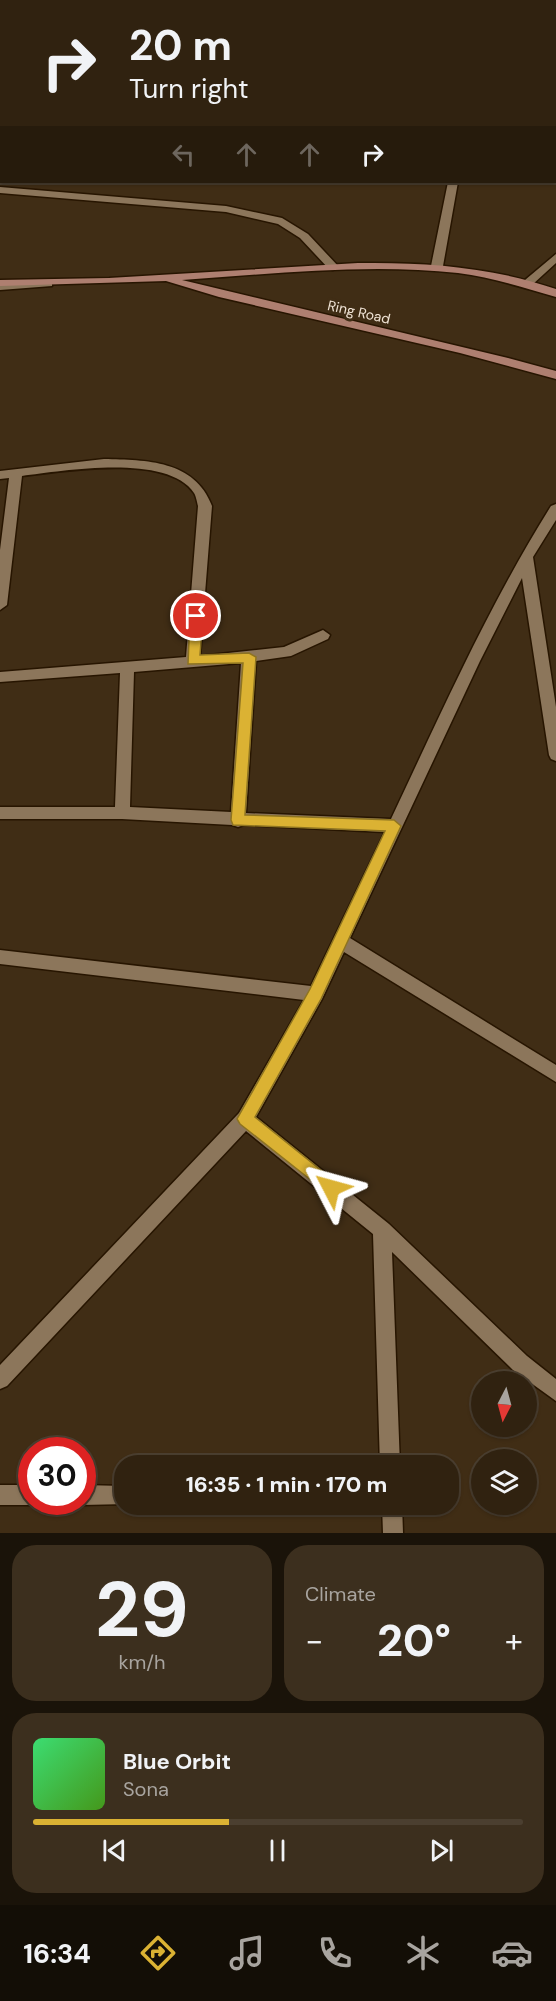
<!DOCTYPE html>
<html lang="en">
<head>
<meta charset="utf-8">
<style>
  :root { --surface:#302210; --page:#3c2f1e; --text:#f1f3f6; --muted:#a8a49f; --line:#4b3f30; --accent:#dbb233 }
  body { margin:0; font-family:"DM Sans",sans-serif; background:var(--page); color:var(--text); height:100vh; display:flex; flex-direction:column; font-size:22px; white-space:nowrap }
  * { box-sizing:border-box; margin:0 }
  p { font-size:20px; color:var(--muted) }
  .icon { flex:none; width:33px; height:33px; fill:none; stroke:currentColor; stroke-width:2; stroke-linecap:round; stroke-linejoin:round }
  .map { position:relative; height:1533px; overflow:hidden }
  .side { display:flex; flex-direction:column; gap:12px; padding:12px; background:#1a1309; flex:1 }
  .side>* { flex:none }
  .banner { position:absolute; left:0px; top:0px; width:556px; height:183px; box-shadow:0 2px 4px #0004,0 0 0 2px var(--line); background:#302210; color:var(--text); overflow:hidden }
  .needle { width:39px; rotate:186deg }
  .fabs { position:absolute; left:471px; top:1371px; display:grid; gap:12px }
  .fabs a { display:grid; place-items:center; width:66px; height:66px; border-radius:50%; background:var(--surface); box-shadow:0 2px 4px #0004,0 0 0 2px var(--line); font-size:30px }
  .speed { position:absolute; left:18px; top:1437px; display:flex; gap:12px; font-size:30px; font-weight:700; text-align:center }
  .speed>* { display:grid; place-content:center; width:78px; height:78px; border-radius:50%; background:var(--surface); box-shadow:0 2px 4px #0004,0 0 0 2px var(--line); line-height:1 }
  .speed .limit { border:9px solid #d22; background:#fff; color:#111 }
  .pin { position:absolute; display:grid; place-items:center; width:51px; height:51px; color:#fff; margin:-26px; border:3px solid #fff; border-radius:50%; box-shadow:0 2px 6px #0007 }
  .me { position:absolute; width:66px; margin:-33px; rotate:309deg; stroke-linejoin:round; filter:drop-shadow(0 0 4px #0008) }
  .turn { display:flex; align-items:center; gap:21px; height:126px; padding:0 30px; font-size:27px }
  .turn .icon { width:78px; height:78px; stroke-width:2.5 }
  .turn b { display:block; font-size:42px; line-height:51px }
  .lanes { display:flex; align-items:center; height:57px; padding:0 30px; background:#0003; justify-content:center; gap:30px; direction:ltr }
  .lanes .off { opacity:.35 }
  .big { font-size:45px; font-weight:800; line-height:1.1 }
  .side .card { flex:1; display:flex; flex-direction:column; justify-content:center; gap:9px; min-width:0; padding:0 21px; border-radius:24px; background:var(--page) }
  .side .dial { align-items:center; gap:0 }
  .dial b { font-size:78px; line-height:1 }
  .song { display:flex; align-items:center; gap:18px }
  .cover { width:72px; height:72px; border-radius:9px; background:linear-gradient(135deg,hsl(140 70% 55%),hsl(100 70% 35%)) }
  .played { height:6px; border-radius:3px; background:linear-gradient(90deg,var(--accent) 40%,var(--line) 40%) }
  .keys { display:flex; justify-content:space-around; direction:ltr }
  .heat { display:flex; justify-content:space-between; align-items:center; font-size:33px; direction:ltr }
  .side .tiles { flex:1; display:grid; gap:12px; grid-template-columns:1fr 1fr }
  .card:last-child { grid-column:span 2 }
  .trip { position:absolute; left:114px; top:1455px; width:345px; height:60px; border-radius:24px; background:var(--surface); box-shadow:0 2px 4px #0004,0 0 0 2px var(--line); font-weight:800; line-height:60px; text-align:center }
  .tabs { display:flex; height:96px; justify-content:space-around; align-items:center; background:#130e06; color:var(--muted) }
  .tabs .icon { width:42px; height:42px }
  .tabs .on { color:var(--accent) }
  .tabs b { font-size:27px; color:var(--text) }
  .map>svg:first-child { display:block }
</style>
</head>
<body>
<div class="map">
<svg width="556" height="1533" viewBox="0 0 556 1533">
  <rect width="100%" height="100%" fill="#402d15"/>
  <g fill="none" stroke-linecap="round" stroke-linejoin="round">
    <defs>
      <path id="street" d="M17 0H30L31 2H18Z
        M63 0H73L63 2Z
        M208 0H218L208 2Z
        M481 0H491V2H481Z
        M0 81H2V87H0Z
        M0 136H2L0 146Z
        M448 182H458L443 266 437 269 431 266Z
        M0 187 226 206 282 218 308 234 339 267 333 270 329 269 300 238 278 224 226 212 0 193Z
        M556 254V263L533 284H525V280Z
        M48 281 52 282V286L0 290V284Z
        M104 459C146 460 195 460 212 506L200 656 284 647 323 630 330 635 328 639 291 656 256 661 246 813 391 819C441 713 489 605 551 506L556 504V520L533 557 556 707V761L551 759 549 755 522 578 480 661 350 938 556 1065V1082L344 952 322 999 256 1117 389 1224 527 1356 556 1379V1401L513 1370 392 1252 400 1466H380L373 1234 246 1131 7 1386 0 1389V1365L239 1113 304 1000 0 964V950L311 986 385 832 244 825 238 827 232 825 122 819H0V807H115L120 673 0 682V672L186 657 198 506C197 502 196 496 194 493 167 453 63 471 22 476L7 605 0 610V550L9 478 0 479V471ZM241 663 231 812 130 807 134 672Z
        M0 1485H32V1502H39L32 1505H0Z
        M82 1485 124 1486V1504H128L82 1505 75 1502H82Z
        M382 1504H402L403 1533H383Z"/>
      <path id="secondary" d="M358 263C427 262 491 267 556 289V297C523 288 492 277 458 273 367 263 273 274 182 280L508 358 556 371V379L460 353 219 297 166 281 0 286V280L109 278Z"/>
    </defs>
    <use href="#street" stroke="#271500" stroke-width="3"/>
    <use href="#secondary" stroke="#271500" stroke-width="3"/>
    <use href="#street" fill="#8c765b" fill-rule="evenodd"/>
    <use href="#secondary" fill="#ae7f70" fill-rule="evenodd"/>
  </g>
  <path fill="#dbb233" stroke="#8e7421" stroke-width="1.5" d="M196 611 203 616 200 655 249 653 256 657 245 815 394 820 401 826 321 999 255 1117 337 1183 339 1188 337 1194 331 1196 240 1124 237 1119 310 989 385 831 233 825 231 820 243 663 188 664 190 616Z"/>
  <g text-anchor="middle" dominant-baseline="central" stroke-width="6" stroke-linejoin="round" paint-order="stroke">
    <g font-size="14" fill="#f0e4d6" stroke="#402d15">
      <text transform="translate(359 312) rotate(13)">Ring Road</text>
    </g>
  </g>
</svg>
<div class="fabs">
<a><svg class="needle" viewBox="-14 -14 28 28"><path d="M0-13l5 13h-10z" fill="#e53935"/><path d="M0 13l5-13h-10z" fill="#a8a49f"/></svg></a>
<a><svg class="icon" aria-label="layers" viewBox="0 0 24 24"><path d="M12 4l9 5-9 5-9-5zM3 14l9 5 9-5"/></svg></a>
</div>
<div class="speed"><div class="limit">30</div></div>
<div class="pin" style="left:196px;top:616px;background:#d93025"><svg class="icon" aria-label="arrive" viewBox="0 0 24 24"><path d="M6 21V4h12l-3 4 3 4H6"/></svg></div>
<svg class="me" style="left:331px;top:1188px" viewBox="-20 -20 40 40"><path d="M0-17L14 15 0 8-14 15z" fill="#dbb233" stroke="#fff" stroke-width="4"/></svg>
<div class="trip">16:35 · 1 min · 170 m</div>
<div class="banner">
<div class="turn"><svg class="icon" aria-label="right" viewBox="0 0 24 24"><path d="M7 20v-9h11M14 6l5 5-5 5"/></svg><div><b>20 m</b>Turn right</div></div>
<div class="lanes"><svg class="icon off" aria-label="left" viewBox="0 0 24 24"><path d="M17 20v-9H6M10 6l-5 5 5 5"/></svg><svg class="icon off" aria-label="ahead" viewBox="0 0 24 24"><path d="M12 20V5M6 11l6-6 6 6"/></svg><svg class="icon off" aria-label="ahead" viewBox="0 0 24 24"><path d="M12 20V5M6 11l6-6 6 6"/></svg><svg class="icon" aria-label="right" viewBox="0 0 24 24"><path d="M7 20v-9h11M14 6l5 5-5 5"/></svg></div>
</div>
</div>
<section class="side">
<div class="tiles">
<div class="card dial"><b>29</b><p>km/h</p></div>
<div class="card"><p>Climate</p>
<div class="heat"><a>−</a><b class="big">20°</b><a>+</a></div>
</div>
<div class="card">
<div class="song"><i class="cover"></i><div><b>Blue Orbit</b><p>Sona</p></div></div>
<div class="played"></div>
<div class="keys"><svg class="icon" aria-label="previous" viewBox="0 0 24 24"><path d="M18 5L8 12l10 7zM5 5v14"/></svg><svg class="icon" aria-label="pause" viewBox="0 0 24 24"><path d="M8 5v14M16 5v14"/></svg><svg class="icon" aria-label="next" viewBox="0 0 24 24"><path d="M6 5l10 7-10 7zM19 5v14"/></svg></div>
</div>
</div>
</section>
<nav class="tabs">
<b>16:34</b>
<svg class="icon on" aria-label="directions" viewBox="0 0 24 24"><path d="M12 3l9 9-9 9-9-9zM9 14v-3h6M13 9l2 2-2 2"/></svg>
<svg class="icon" aria-label="music" viewBox="0 0 24 24"><path d="M9 18V5l10-2v13"/><circle cx="6" cy="18" r="3"/><circle cx="16" cy="16" r="3"/></svg>
<svg class="icon" aria-label="phone" viewBox="0 0 24 24"><path d="M5 4h4l2 5-3 2q2 4 5 5l2-3 5 2v4C11 20 4 13 5 4z"/></svg>
<svg class="icon" aria-label="climate" viewBox="0 0 24 24"><path d="M12 3v18M4 7l16 10M4 17L20 7"/></svg>
<svg class="icon" aria-label="car" viewBox="0 0 24 24"><path d="M5 17H2v-5l4-1 3-4h7l3 4 3 1v5h-3M9 17h6M6 11h13"/><circle cx="7" cy="17" r="2"/><circle cx="17" cy="17" r="2"/></svg>
</nav>
</body>
</html>
